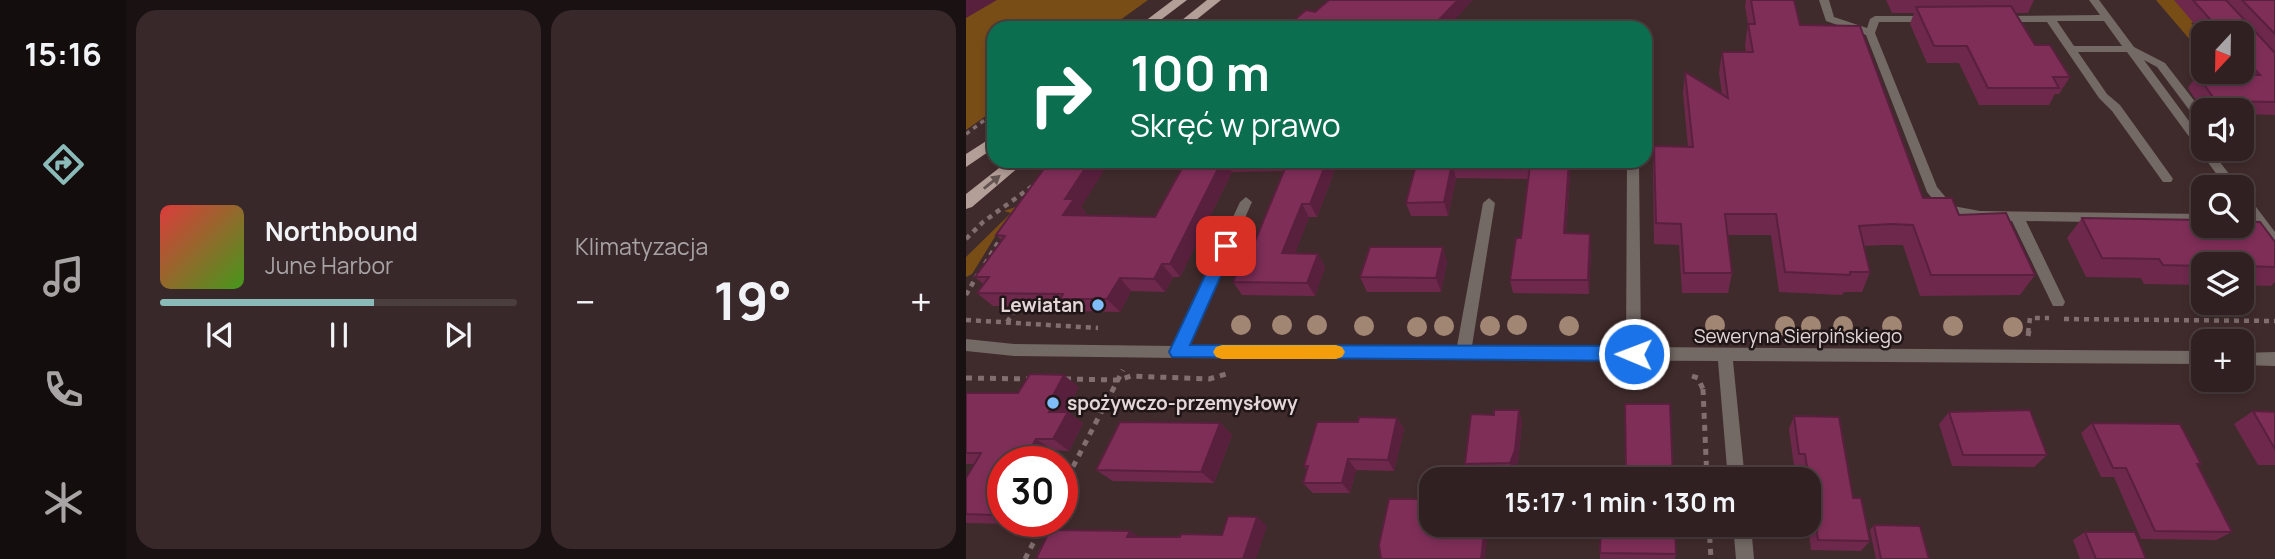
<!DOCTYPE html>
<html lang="pl">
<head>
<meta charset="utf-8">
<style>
  :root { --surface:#302021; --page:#38282a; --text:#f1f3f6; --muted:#a8a3a5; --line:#4b3e3f; --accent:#8bbbb9 }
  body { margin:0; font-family:Manrope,sans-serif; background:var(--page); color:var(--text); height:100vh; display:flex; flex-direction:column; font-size:26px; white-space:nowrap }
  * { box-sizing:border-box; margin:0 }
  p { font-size:23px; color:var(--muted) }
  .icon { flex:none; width:38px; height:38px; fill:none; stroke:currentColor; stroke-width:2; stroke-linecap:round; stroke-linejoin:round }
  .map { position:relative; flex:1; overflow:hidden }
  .panel { display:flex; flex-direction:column; gap:10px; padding:10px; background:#1a1212; width:840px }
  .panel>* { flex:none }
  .hud { position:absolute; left:21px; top:21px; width:665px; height:147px; border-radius:21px; box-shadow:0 4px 10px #0003,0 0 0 2px var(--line); background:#0b6e4f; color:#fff; overflow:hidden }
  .needle { width:46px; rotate:202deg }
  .buttons { position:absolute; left:1225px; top:21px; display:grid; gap:14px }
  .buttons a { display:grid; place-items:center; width:63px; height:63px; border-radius:14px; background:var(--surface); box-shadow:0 4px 10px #0003,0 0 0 2px var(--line); font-size:35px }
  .speed { position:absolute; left:21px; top:446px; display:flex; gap:14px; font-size:35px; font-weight:700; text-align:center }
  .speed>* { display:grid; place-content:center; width:91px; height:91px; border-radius:50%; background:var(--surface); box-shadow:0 4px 10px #0003,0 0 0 2px var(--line); line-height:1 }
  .speed .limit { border:10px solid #d22; background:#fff; color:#111 }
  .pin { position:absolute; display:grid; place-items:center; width:60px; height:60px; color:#fff; margin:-30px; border-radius:14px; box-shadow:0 4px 10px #0006 }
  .me { position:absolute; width:77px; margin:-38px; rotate:271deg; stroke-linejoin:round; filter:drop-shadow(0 0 5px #0008) }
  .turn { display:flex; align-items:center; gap:24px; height:147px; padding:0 28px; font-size:32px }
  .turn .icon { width:91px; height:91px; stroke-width:2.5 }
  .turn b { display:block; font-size:49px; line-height:60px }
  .big { font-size:52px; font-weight:700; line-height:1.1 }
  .panel .widget { flex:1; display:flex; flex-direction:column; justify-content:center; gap:10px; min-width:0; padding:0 24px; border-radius:21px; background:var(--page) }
  .song { display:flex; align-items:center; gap:21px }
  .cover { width:84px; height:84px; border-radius:10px; background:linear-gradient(135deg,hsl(0 70% 55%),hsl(100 70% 35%)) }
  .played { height:7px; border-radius:4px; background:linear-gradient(90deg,var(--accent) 60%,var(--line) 60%) }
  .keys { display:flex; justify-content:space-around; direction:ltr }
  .heat { display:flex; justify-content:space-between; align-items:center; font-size:38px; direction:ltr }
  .panel .tiles { flex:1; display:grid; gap:10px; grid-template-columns:repeat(2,1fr) }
  .trip { position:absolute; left:453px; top:467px; width:402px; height:70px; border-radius:21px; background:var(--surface); box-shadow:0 4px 10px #0003,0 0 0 2px var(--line); font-weight:700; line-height:70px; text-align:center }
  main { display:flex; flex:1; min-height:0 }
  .tab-bar { display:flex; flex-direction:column; width:126px; justify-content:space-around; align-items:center; background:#130d0d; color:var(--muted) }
  .tab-bar .icon { width:49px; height:49px }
  .tab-bar .current { color:var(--accent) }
  .tab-bar b { font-size:32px; color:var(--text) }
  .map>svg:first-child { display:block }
</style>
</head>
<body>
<main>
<nav class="tab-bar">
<b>15:16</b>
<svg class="icon current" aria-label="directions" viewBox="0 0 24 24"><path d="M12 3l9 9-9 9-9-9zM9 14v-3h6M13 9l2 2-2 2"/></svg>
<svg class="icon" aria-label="music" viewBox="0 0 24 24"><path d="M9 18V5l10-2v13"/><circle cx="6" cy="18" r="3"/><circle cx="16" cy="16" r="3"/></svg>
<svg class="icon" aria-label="phone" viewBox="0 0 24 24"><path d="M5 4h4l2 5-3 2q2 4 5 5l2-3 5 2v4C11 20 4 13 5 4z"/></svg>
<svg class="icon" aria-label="climate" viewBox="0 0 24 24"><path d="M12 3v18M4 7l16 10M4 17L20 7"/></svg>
</nav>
<section class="panel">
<div class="tiles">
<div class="widget">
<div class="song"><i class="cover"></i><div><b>Northbound</b><p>June Harbor</p></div></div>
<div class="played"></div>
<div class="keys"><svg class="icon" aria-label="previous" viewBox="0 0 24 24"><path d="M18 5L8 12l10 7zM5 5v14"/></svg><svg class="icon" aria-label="pause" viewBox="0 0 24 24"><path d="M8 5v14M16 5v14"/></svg><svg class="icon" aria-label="next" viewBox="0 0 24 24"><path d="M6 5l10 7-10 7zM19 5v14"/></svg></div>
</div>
<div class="widget"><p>Klimatyzacja</p>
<div class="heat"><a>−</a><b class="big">19°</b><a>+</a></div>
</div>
</div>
</section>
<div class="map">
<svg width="1309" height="559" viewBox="0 0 1309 559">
  <rect width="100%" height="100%" fill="#402b2c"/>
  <path fill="#794d16" d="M0 0H182L143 28H28V110L0 130Z
    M1190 0H1210L1230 22 1225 23 1237 36V55Z
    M53 206 35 227 6 274 0 277V257L45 213 38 211Z"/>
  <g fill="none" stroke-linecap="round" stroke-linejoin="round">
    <path stroke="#816f70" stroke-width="3.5" stroke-dasharray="4.5 4.5" stroke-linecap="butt" d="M147 28 160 19
      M681 111 682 149
      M0 134 28 113"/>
    <path stroke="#816f70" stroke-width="4.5" stroke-dasharray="5 5" stroke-linecap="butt" d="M682 148V153
      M0 239 17 222 68 185
      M19 264 36 236
      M0 295 12 274
      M1098 319 1309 321
      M0 320 132 328
      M41 322 48 312
      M1062 333 1064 318H1083"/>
    <path stroke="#816f70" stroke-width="5" stroke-dasharray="6 6" stroke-linecap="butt" d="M1062 336 1063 331
      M726 376 732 378 737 389H741
      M0 378 66 379
      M99 379 153 380 165 376 243 379 260 374
      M737 389 741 480
      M96 488 157 370
      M743 525 745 559
      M59 559 78 522"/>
    <path fill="#736965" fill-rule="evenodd" d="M853 0H863L868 17 901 28 904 19 909 16H965L970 19 965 22H913L909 33 971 187 987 206 1014 211 1237 214V224L1060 221 1099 302 1097 306H1087L1046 221H1014L978 213 961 192 900 35 860 21Z
      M1123 0H1133L1168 47 1199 63 1237 112V124L1233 123 1191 67 1178 60 1237 140V149H1244L1273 187H1260L1161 52H1112L1141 94 1154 105 1205 176 1207 179 1205 182H1197L1146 111 1133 98 1081 22H1034L1029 19 1034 16 1134 15ZM1091 21H1138L1156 46H1108Z
      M1276 194 1281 195 1309 232V247L1304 246 1276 207Z"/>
    <path fill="#736965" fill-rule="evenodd" d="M661 161H673L675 347 1237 351V364L767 361 779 480H762L752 361 212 358 48 356 0 351V339L48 344 207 346 274 202 280 197 286 202 222 346H491L517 203 523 198 529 203 506 346 660 347Z
      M1309 352V366L1276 365V353Z
      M767 525H785L788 559H770Z"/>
    <path fill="#b49f98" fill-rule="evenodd" d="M207 0H221L184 28H170Z
      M241 0H255L220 28H206Z
      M28 136V148L0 167V154Z
      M42 161H60L6 207 0 209V194Z"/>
  </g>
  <g fill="#a28674">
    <circle cx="275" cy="325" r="10"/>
    <circle cx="316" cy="325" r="10"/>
    <circle cx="351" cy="325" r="10"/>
    <circle cx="551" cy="325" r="10"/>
    <circle cx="749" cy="325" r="10"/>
    <circle cx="398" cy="326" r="10"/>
    <circle cx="478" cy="326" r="10"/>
    <circle cx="524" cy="326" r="10"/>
    <circle cx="603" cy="326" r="10"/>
    <circle cx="819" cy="326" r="10"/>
    <circle cx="845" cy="326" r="10"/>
    <circle cx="877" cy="326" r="10"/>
    <circle cx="926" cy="326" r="10"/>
    <circle cx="987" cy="326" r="10"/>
    <circle cx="451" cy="327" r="10"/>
    <circle cx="1047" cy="327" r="10"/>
  </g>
  <path fill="#6d284c" d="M780 0H785L834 25 957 198 993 215 1069 275 1054 295 954 296 937 245H916L898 246 904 272 896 292H878L876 295 813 292 805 235H761L766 273 762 293H716L713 245 688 244 687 167 688 146 722 147 717 93 719 72 756 94 753 73 756 52H780L779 45 782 24 779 6Z
    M920 0H1068L1062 13H1049L1069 45 1104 77 1093 94H1089L1083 105H1013L993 63H961L944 24 948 13H926Z
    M1208 0H1309V115L1276 114V110L1237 111 1222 88 1231 75H1272L1269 72H1276V33H1237V34Z
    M349 12 481 28H319Z
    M220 161H372L351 217H343L329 253 352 254 359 267 349 296 276 295 267 282 283 256 318 171 266 172 214 277H207L199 292 165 291 154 312 107 311 102 306H27L11 293 17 284 9 277 36 240 30 235 115 207 120 212 118 216 189 217Z
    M451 161H605L600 233 625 248 623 294 547 293 544 280 555 238 562 179 490 178 482 216H445L440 203Z
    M1116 218 1309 242V282L1305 286 1276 285V264H1237V285L1178 284 1175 278 1120 277 1101 238Z
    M481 262 475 292H401L394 277Z
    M113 387 101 409 105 412 104 414 117 423 103 451 87 450 37 462V522H48L46 524 0 523V478L9 464H0V393H52Z
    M553 410 556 422 552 462 548 474 504 475 499 464 528 415Z
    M1287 411 1309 412V465H1292L1268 424Z
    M983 412 1081 455 1068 467 986 466 973 424Z
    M828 416 887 498 904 541 895 551 845 550 842 525H844V480H835L834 466H828L823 429Z
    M431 418 438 429 428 471 390 470 384 493H347L337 483 341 470 338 466 392 422Z
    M254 423 266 435 248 483 147 481 130 470Z
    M1126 423 1235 464 1232 466 1266 532 1250 540 1175 539 1148 477H1135L1115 433Z
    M908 525 963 559H910L904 530Z
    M1119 532 1180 559H1114L1107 540Z
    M634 553 710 554 709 559H634Z"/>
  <path fill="#59203e" d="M0 0H31L0 18Z
    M492 0H507L481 28H465Z
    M360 21 362 28H352Z
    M410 21 412 28H401Z
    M124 161H144L115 207 120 212 109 229 97 215 99 199Z
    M256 161H259L266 172 214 277 204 264Z
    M361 161H372L351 217 344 204Z
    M603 161H605L599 247 598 233Z
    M486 164 490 178 482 216 478 202Z
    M336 204 343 217 324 266 316 253Z
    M624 234 625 248 623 294 622 280Z
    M477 247 481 262 475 292 470 278Z
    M352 254 359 267 349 296 341 283Z
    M196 264 207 277 199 292 188 279Z
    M154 278 165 291 154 312 141 299Z
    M98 375 113 387 101 409 105 412 104 414 117 423 103 451 87 439 83 412 84 401Z
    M553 410 556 422 552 462 548 474 544 463Z
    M431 418 438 429 428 471 422 460Z
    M254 423 266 435 248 483 235 472Z
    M70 439 87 450 80 462H57Z
    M382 459 390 470 384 493 376 483Z
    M37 497V520L27 515Z
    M291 517 301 526 290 559H277Z
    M519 526 522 533 519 559H515Z
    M164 531 177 539 161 537Z"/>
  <path fill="#7f2e58" stroke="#59203e" stroke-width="2" d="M363 0H492L465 28H442L410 21 401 28H392L360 21 352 28H319L340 10 349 12Z
    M785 0H828L834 25 894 26 957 198H986L993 215 1040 213 1069 275H965L947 225 925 224 893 226 904 272H884V275L819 272 810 214H759L766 273H718L715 224 690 223 688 146 727 147 719 72 762 98 756 52H787L782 24H789Z
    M1227 0H1260L1309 53V102L1250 101 1231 75H1294L1276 55V33H1256Z
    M1276 0H1309V34Z
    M1045 6 1069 45H1084L1104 77H1087L1093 88H1022L1001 46H968L950 7Z
    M92 161H124L99 199H108L97 215 189 217 220 161H256L204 264H196L188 279 154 278 141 299H94L97 294 11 293 23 277H9L39 236 30 235 80 166H88Z
    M322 161H361L344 204H336L316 253 352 254 341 283 267 282 278 256H283Z
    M451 161H603L598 233 624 234 622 280H544L550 238H555L564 165 486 164 478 202 440 203Z
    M1116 218 1237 220V226H1276V221L1294 222 1309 242V267L1276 266V264H1237V266L1197 265 1193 259 1136 258Z
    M404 247H477L470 278 394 277Z
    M64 374 98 375 84 401 90 400 83 412H102L87 439H70L57 462H37V497L27 515 0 514V478L15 453H0V393H52Z
    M659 404H704L707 480H655V473H660Z
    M528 410H553L549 450 544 463 499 464 505 414 528 415Z
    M1064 410 1081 455H997L983 412Z
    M1287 411 1309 412V449Z
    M828 416 873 417 887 498H895L904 541 852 540 839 454H833Z
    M393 417 431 418 422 460 382 459 376 483H337L342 466H338L351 422H392Z
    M154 422 254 423 235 472 130 470Z
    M1126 423 1214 424 1235 464H1231L1266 532 1189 531 1160 468H1147Z
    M423 499H466V525L519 526 515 559H415L413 545Z
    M262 516 291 517 277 559H70L84 530 164 531 161 537H214L215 534 256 535Z
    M635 525H709L710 554 634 553Z
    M908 525 954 526 963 559H915Z
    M1119 532H1169L1180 559H1130Z"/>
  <defs><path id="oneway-solid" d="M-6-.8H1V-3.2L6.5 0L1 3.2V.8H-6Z" transform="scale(1.75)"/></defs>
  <use fill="#635451" href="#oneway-solid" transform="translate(26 182) rotate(-39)"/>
  <path fill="#1a73e8" stroke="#114b97" stroke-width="2" d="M260 240 268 246 224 345 668 346 674 348 677 354 674 359 668 361 206 357 203 352 253 246Z"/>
  <path fill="#f59e0b" d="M256 345H370L376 347 379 352 376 357 370 359H256L250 357 247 352 250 347Z"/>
  <g fill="#7fbdf9" stroke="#201617" stroke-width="2.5">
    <circle cx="132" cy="305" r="7"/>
    <circle cx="87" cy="403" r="7"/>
  </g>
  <g text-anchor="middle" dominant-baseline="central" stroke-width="5" stroke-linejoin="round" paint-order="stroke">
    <g font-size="19" font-weight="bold" fill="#e4d6d6" stroke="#201617" text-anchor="end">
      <text x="118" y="305">Lewiatan</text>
      <text x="101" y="403" text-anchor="start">spożywczo-przemysłowy</text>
    </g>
    <g font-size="19" fill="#e4d6d6" stroke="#201617">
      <text x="832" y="336">Seweryna Sierpińskiego</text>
    </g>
  </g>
</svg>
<div class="buttons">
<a><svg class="needle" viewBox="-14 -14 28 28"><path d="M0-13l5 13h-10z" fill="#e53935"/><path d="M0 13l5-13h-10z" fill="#a8a3a5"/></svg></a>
<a><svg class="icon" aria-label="sound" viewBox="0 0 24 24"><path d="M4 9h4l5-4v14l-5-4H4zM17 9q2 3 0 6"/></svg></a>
<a><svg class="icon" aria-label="search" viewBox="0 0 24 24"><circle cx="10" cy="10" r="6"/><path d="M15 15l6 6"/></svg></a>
<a><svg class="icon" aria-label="layers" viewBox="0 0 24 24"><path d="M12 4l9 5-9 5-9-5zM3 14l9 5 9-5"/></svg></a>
<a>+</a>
</div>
<div class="speed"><div class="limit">30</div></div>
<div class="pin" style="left:260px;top:246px;background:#d93025"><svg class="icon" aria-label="arrive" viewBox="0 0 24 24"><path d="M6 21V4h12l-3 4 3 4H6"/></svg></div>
<svg class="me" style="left:668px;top:354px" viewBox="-20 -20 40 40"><circle r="17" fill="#1a73e8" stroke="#fff" stroke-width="3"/><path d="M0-11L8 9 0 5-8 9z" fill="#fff"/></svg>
<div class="trip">15:17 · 1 min · 130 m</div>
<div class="hud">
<div class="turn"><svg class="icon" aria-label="right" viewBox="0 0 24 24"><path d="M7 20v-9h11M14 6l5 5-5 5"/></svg><div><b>100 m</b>Skręć w prawo</div></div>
</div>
</div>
</main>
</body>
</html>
